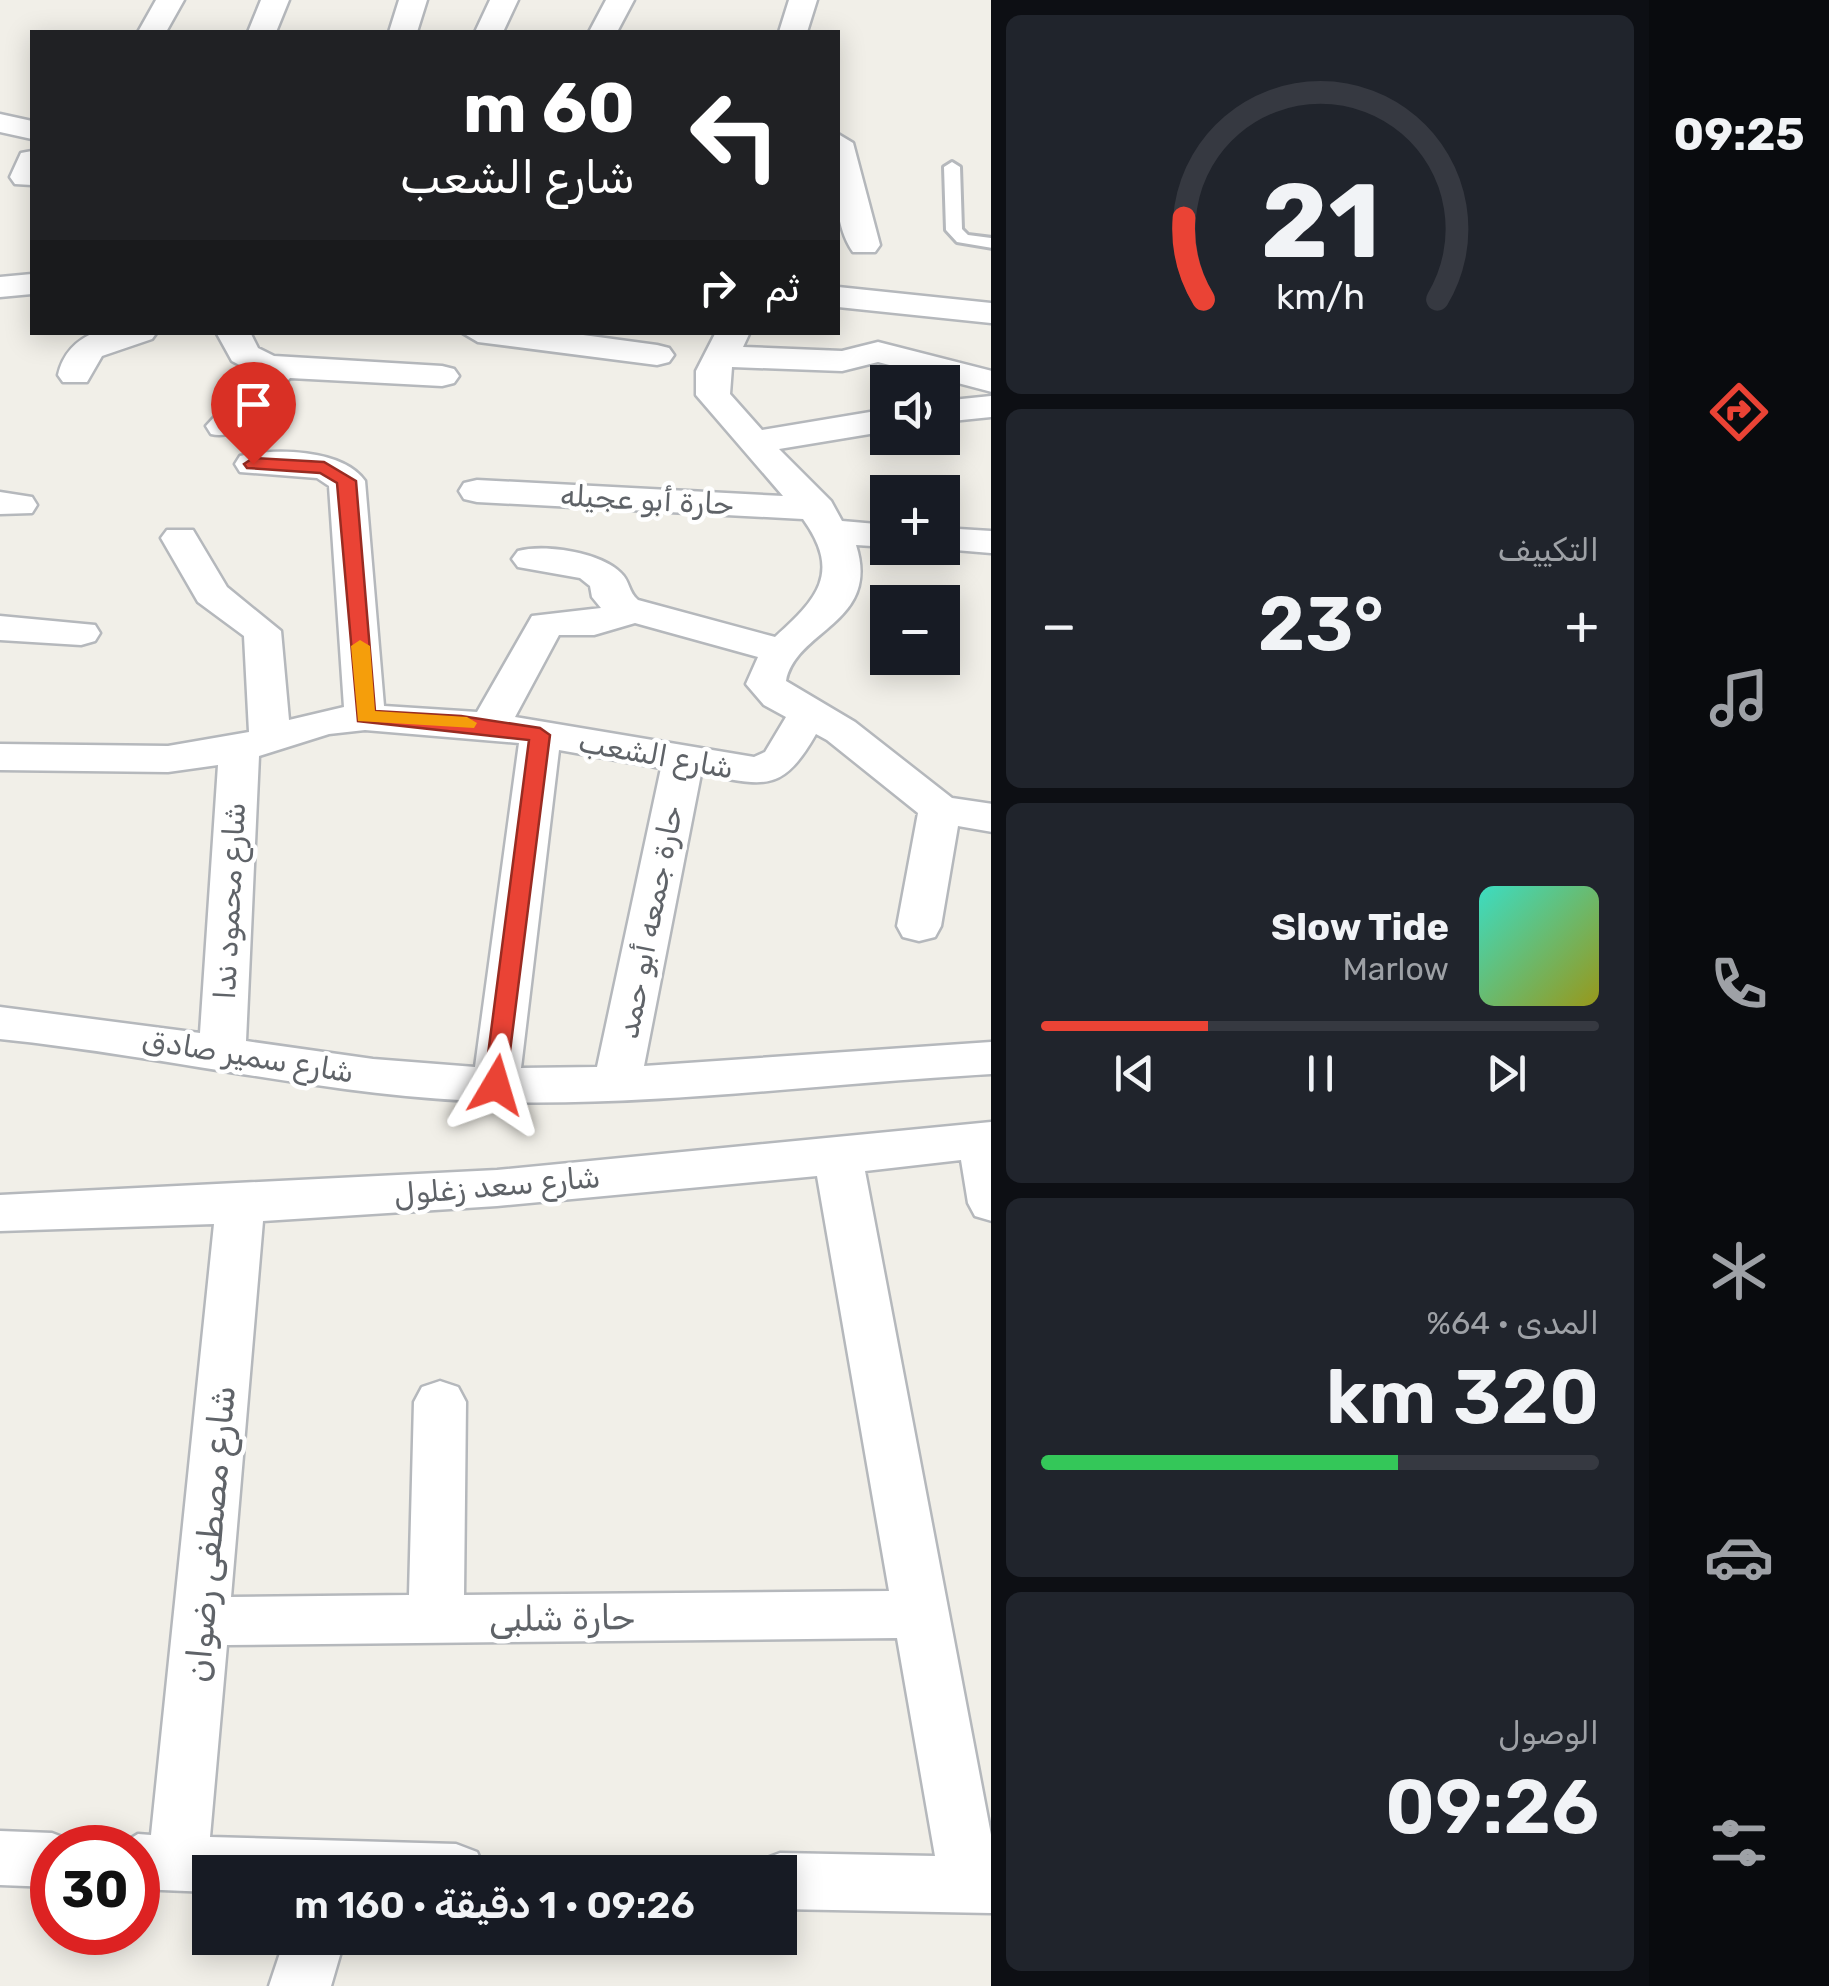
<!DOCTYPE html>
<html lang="ar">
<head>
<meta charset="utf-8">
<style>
  :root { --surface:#171b24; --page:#20242c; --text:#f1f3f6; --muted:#9ea1a6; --line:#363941; --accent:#ea4335 }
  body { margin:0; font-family:Rubik,"Noto Naskh Arabic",sans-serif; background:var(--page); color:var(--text); direction:rtl; height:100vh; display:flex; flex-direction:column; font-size:38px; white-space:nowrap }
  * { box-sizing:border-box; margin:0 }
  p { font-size:32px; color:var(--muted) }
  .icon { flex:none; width:55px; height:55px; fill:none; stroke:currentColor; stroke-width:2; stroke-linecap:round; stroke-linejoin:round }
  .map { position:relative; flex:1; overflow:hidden; direction:ltr }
  .details { display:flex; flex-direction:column; gap:15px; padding:15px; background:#0d0f14; width:658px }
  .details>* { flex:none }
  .banner { position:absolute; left:30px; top:30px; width:810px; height:305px; border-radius:0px; box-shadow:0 5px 25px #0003; direction:rtl; background:#202124; color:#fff; overflow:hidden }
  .buttons { position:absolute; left:870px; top:365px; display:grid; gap:20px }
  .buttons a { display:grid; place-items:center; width:90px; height:90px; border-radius:0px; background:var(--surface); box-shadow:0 5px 25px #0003; font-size:50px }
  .speed { position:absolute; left:30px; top:1825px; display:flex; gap:20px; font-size:50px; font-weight:700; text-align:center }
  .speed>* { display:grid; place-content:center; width:130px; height:130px; border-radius:50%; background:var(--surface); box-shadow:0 5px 25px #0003; line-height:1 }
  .speed .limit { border:15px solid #d22; background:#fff; color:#111 }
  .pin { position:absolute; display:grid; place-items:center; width:85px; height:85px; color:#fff; margin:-102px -42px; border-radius:50% 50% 50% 0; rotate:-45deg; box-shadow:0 0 10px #0007 }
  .pin .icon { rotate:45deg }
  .me { position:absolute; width:110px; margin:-55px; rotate:7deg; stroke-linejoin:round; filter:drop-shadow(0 0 8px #0008) }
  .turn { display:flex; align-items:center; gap:35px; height:210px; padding:0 40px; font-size:45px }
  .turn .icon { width:130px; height:130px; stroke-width:2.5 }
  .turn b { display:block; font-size:70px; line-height:85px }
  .then { display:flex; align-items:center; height:95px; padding:0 40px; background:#0003; gap:20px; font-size:38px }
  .big { font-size:75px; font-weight:600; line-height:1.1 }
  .details .widget { flex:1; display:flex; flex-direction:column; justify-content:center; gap:15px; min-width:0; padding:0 35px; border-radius:15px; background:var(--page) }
  .details .dial { align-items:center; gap:0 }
  .dial svg { height:260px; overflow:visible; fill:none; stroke:var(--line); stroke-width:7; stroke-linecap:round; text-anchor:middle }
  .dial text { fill:var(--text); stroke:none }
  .song { display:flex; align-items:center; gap:30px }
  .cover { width:120px; height:120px; border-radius:15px; background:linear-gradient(135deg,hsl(170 70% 55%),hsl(60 70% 35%)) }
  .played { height:10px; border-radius:5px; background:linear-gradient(90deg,var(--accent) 30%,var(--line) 30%) }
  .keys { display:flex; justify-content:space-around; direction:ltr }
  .heat { display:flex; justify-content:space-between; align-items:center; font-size:55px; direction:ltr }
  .charge { height:15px; border-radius:8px; background:linear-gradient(90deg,#34c759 64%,var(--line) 0) }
  .trip { position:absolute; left:192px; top:1855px; width:605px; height:100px; border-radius:0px; background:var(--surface); box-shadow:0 5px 25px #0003; font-weight:600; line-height:100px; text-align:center; direction:rtl }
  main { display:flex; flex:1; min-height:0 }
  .tab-bar { display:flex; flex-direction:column; width:180px; justify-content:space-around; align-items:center; background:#090b0e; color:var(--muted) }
  .tab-bar .icon { width:70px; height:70px }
  .tab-bar .active { color:var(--accent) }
  .tab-bar b { font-size:45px; color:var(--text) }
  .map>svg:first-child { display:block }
</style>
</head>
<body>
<main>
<nav class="tab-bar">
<b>09:25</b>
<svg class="icon active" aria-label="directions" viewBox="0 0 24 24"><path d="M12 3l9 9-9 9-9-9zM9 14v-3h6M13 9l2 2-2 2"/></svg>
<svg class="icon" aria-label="music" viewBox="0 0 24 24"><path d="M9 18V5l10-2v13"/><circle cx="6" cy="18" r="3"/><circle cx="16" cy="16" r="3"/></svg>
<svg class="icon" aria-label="phone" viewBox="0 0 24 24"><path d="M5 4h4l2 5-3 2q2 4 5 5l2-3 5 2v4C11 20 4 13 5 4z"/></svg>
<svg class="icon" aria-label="climate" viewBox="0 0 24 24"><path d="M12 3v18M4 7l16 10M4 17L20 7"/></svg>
<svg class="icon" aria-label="car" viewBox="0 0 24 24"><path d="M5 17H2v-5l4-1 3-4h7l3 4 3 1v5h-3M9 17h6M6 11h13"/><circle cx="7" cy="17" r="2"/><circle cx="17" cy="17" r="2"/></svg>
<svg class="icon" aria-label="filters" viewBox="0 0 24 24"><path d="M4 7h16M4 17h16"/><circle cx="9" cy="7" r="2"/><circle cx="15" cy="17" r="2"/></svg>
</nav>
<section class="details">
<div class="widget dial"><svg viewBox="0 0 100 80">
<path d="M14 69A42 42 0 1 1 86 69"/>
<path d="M14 69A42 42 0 0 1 8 44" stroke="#ea4335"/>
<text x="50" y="56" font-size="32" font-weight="700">21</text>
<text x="50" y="72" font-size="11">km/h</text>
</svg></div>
<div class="widget"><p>التكييف</p>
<div class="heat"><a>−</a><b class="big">23°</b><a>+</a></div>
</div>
<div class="widget">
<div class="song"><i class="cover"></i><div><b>Slow Tide</b><p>Marlow</p></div></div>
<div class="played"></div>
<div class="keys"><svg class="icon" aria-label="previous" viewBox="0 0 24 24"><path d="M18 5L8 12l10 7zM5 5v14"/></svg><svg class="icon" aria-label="pause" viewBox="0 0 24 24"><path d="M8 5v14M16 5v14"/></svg><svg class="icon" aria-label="next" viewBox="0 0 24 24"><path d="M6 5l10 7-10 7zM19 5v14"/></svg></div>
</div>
<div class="widget"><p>المدى · 64%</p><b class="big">320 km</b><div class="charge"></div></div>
<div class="widget"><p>الوصول</p><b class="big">09:26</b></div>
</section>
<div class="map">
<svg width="992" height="1986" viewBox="0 0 992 1986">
  <rect width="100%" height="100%" fill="#f1efe8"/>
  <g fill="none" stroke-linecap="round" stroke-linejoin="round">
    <defs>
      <path id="service" d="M952 162 960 167 962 229 968 235 992 238V248L957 242 946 230 944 167Z"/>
      <path id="minor" d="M156 0H184L166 32H138Z
        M261 0H289L276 32H248Z
        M399 0H427L417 32H389Z
        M490 0H518L503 32H475Z
        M606 0H634L617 32H589Z
        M789 0H817L807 32H779Z
        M0 114 32 121V139L0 132Z
        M838 134 853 143 880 245 875 252H853C831 221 836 169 838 134Z
        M32 151V185L15 184 10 177 21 153Z
        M32 274V294L0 297V277Z
        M838 287 992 303V323L838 307Z
        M96 332H157L152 339 102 356 87 382H63L58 375C63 353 76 340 96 332Z
        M216 332H250L258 348 274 356 442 366 454 369 459 376 454 383 442 386 290 378C269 399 244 442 211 434L206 426 255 373 232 361Z
        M461 332H561L657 345 669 348 674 355 669 362 657 365 478 342Z
        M716 332H750L743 347 842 351 878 342 992 371V392L878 362 842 371 732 367 730 394 762 430 888 409V431L779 449 831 501 842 521 888 525V547L856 545C881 623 796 629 786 681L855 722 952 798 992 804V832L958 826 941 926 935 937 919 941 903 937 897 926 918 813 827 740 816 734C781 795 764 785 701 774L644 1066 992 1042V1074C827 1083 662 1106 498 1102 330 1097 167 1056 0 1039V1007L200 1033 218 765 168 772 0 770V744L168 746 249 732 244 636 198 602 161 538 167 530H193L227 587 281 631 289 720 344 707 329 486 317 478 240 472 235 464 240 456C274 448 343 449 365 481L384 706 477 712 532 616 601 608 592 597 590 586 580 578 518 567 512 559 518 551C545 544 600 552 621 573 630 581 628 592 638 600L775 637C817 599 842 573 803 519L477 502 464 499 459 491 464 483 477 480 783 496 696 395V371ZM635 623 758 657 746 684 764 705 786 717 765 752 754 757 515 717 559 635H594ZM365 730 519 743 475 1067 373 1059 246 1041 259 756 329 734ZM559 750 661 768 597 1067 521 1068Z
        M992 396V417L942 422V401Z
        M0 492 32 497 37 505 32 513 0 514Z
        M942 528 992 531V553L931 548H942Z
        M0 616 95 625 100 633 95 641 81 645 0 640Z
        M992 1122V1221L975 1216 968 1203 961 1160 865 1171 992 1840V1913L780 1909V1872H754L759 1861 780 1853 935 1856 897 1638 227 1645 210 1837 456 1844 477 1852 486 1872H210V1892L138 1889V1848H115L138 1834 151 1835 214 1224 0 1231V1195L497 1170ZM817 1176 889 1591 464 1595 466 1402 458 1387 440 1381 422 1387 414 1402 409 1595 231 1597 263 1221 497 1206Z
        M0 1831 52 1833 73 1841 76 1848H52V1887L0 1885Z
        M285 1938H345L331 1986H269Z"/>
    </defs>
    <use href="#service" stroke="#b5b8bc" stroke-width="6"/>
    <use href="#minor" stroke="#b5b8bc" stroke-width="5"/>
    <use href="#service" fill="#fff" fill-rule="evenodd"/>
    <use href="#minor" fill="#fff" fill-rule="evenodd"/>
  </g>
  <path fill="#ea4335" stroke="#982c22" stroke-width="2.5" d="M253 458 324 462 356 481 375 711 461 716 540 728 550 735 505 1091H488L484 1085 529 740 358 721 337 483 320 473 247 468 244 464Z"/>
  <path fill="#f59e0b" d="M360 640 370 646 375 711 467 717 477 723 474 728 358 721 351 646Z"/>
  <g text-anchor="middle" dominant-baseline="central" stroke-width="9" stroke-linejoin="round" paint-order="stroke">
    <g font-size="30" fill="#5f6368" stroke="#fff">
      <text transform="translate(647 500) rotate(3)">حارة أبو عجيله</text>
      <text transform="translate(656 755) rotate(10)">شارع الشعب</text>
      <text transform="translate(230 901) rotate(-87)">شارع محمود ندا</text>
      <text transform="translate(650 922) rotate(-79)">حارة جمعه أبو حمد</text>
      <text transform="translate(248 1056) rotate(9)">شارع سمير صادق</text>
      <text transform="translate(497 1186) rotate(-5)">شارع سعد زغلول</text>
    </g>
    <g font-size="35" fill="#5f6368" stroke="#fff">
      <text transform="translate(210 1534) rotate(-85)">شارع مصطفى رضوان</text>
      <text transform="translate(562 1618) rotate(-1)">حارة شلبى</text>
    </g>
  </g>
</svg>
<div class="buttons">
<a><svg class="icon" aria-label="sound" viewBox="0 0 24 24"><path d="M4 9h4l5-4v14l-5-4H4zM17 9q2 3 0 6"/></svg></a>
<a>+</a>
<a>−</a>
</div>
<div class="speed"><div class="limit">30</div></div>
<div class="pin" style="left:253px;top:464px;background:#d93025"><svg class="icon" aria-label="arrive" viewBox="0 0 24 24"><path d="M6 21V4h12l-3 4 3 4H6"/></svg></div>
<svg class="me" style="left:496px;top:1085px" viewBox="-20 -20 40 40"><path d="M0-17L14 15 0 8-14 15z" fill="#ea4335" stroke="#fff" stroke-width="4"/></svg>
<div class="trip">09:26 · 1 دقيقة · 160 m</div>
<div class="banner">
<div class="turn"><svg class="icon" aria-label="left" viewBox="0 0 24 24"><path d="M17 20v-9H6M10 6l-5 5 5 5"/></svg><div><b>60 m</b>شارع الشعب</div></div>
<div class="then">ثم<svg class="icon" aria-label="right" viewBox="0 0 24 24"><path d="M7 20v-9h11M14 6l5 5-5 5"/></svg></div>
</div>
</div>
</main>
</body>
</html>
